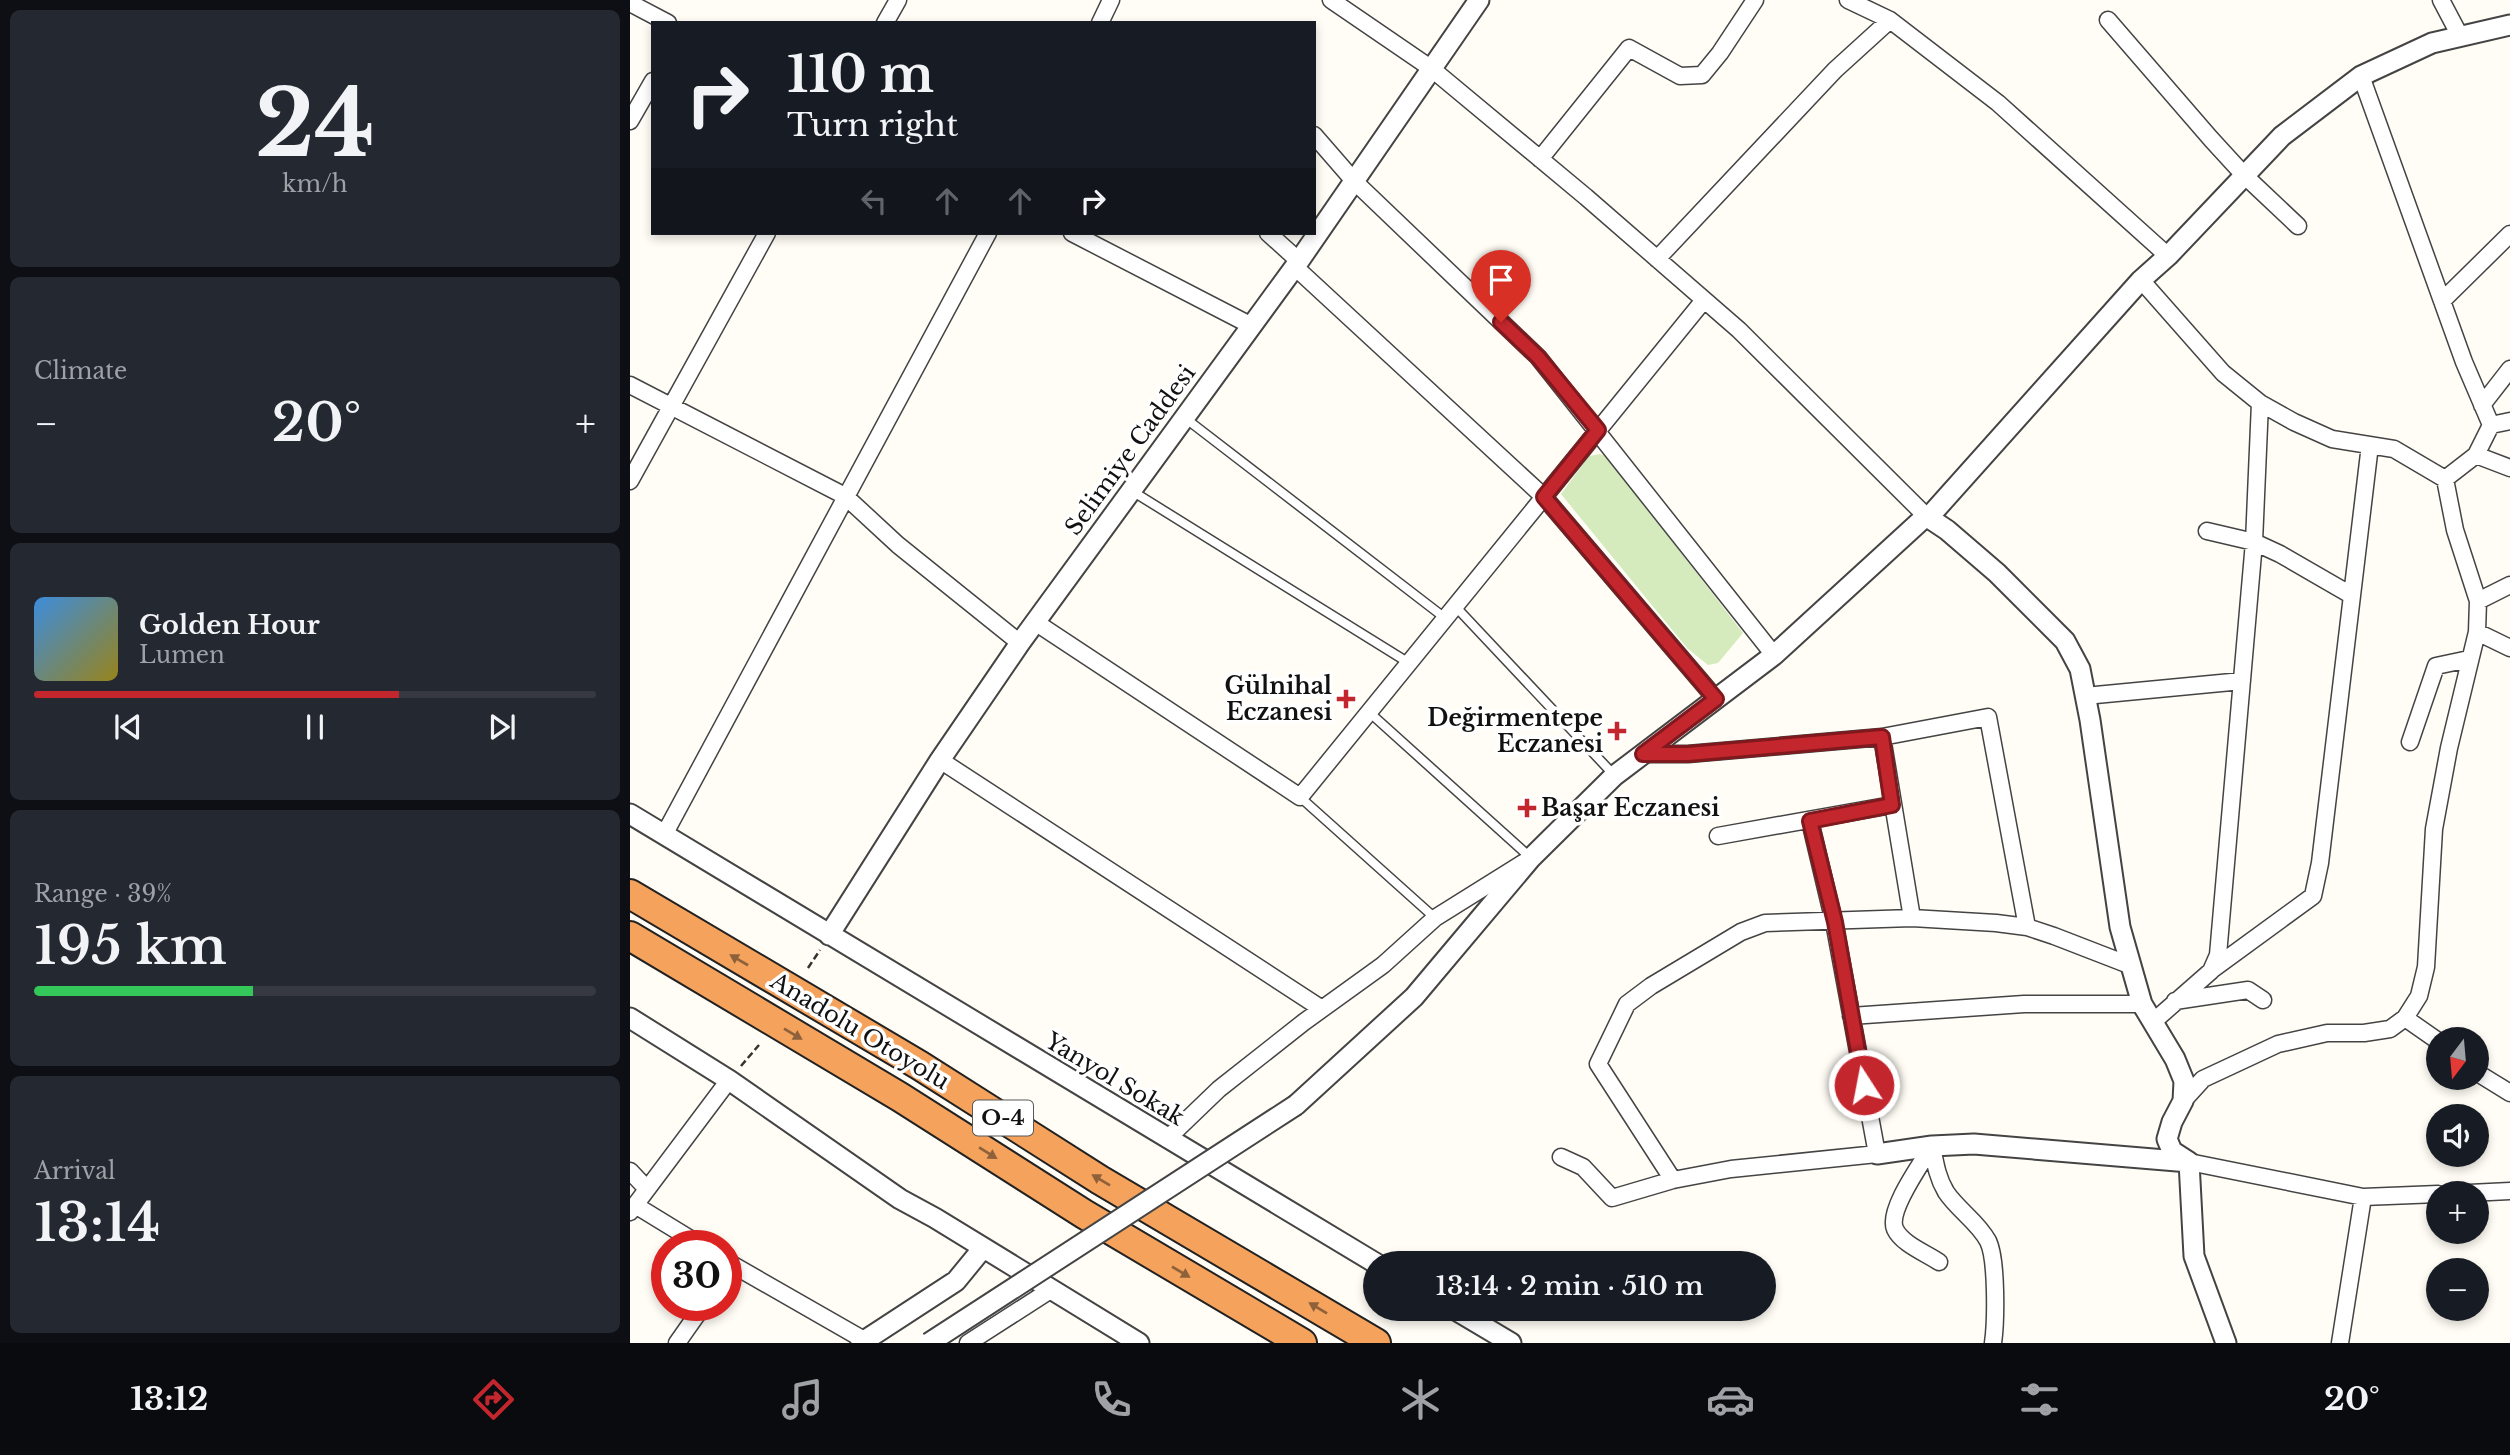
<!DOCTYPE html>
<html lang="en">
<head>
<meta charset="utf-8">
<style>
  :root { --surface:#171b24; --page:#242831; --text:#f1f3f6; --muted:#9ea1a6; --line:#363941; --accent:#c4262e }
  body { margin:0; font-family:"Libre Baskerville",serif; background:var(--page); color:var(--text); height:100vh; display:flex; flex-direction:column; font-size:26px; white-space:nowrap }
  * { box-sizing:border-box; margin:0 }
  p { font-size:23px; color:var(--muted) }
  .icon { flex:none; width:38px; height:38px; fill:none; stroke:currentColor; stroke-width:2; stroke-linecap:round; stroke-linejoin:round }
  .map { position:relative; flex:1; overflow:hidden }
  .drawer { display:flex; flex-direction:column; gap:10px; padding:10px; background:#0d0f14; width:630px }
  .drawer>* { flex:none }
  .banner { position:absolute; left:21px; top:21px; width:665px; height:214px; border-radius:0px; box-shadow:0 4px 10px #0003; background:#171b24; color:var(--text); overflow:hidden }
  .needle { width:46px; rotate:196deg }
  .buttons { position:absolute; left:1796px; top:1027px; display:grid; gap:14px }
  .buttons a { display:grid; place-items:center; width:63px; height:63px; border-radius:50%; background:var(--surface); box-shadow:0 4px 10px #0003; font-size:35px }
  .speed { position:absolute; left:21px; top:1230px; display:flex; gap:14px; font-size:35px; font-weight:700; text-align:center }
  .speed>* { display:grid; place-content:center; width:91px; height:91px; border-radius:50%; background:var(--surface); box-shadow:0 4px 10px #0003; line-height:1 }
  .speed .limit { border:10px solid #d22; background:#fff; color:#111 }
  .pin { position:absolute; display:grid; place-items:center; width:60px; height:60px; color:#fff; margin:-72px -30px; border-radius:50% 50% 50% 0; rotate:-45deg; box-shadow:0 0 7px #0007 }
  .pin .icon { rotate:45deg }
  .me { position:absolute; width:77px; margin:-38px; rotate:349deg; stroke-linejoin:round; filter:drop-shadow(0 0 5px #0008) }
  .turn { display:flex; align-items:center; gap:24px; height:147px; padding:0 21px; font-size:32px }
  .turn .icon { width:91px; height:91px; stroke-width:2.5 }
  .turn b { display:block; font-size:49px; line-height:60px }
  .lanes { display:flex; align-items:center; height:66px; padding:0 21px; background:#0003; justify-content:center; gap:35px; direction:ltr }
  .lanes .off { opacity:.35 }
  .big { font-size:52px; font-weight:600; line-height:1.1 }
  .drawer .card { flex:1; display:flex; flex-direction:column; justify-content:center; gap:10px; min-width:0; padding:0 24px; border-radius:10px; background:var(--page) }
  .drawer .dial { align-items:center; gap:0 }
  .dial b { font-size:91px; line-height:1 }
  .song { display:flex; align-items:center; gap:21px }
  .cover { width:84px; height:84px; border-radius:10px; background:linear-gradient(135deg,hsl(210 70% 55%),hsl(50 70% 35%)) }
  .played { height:7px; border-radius:4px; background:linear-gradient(90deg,var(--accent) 65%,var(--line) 65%) }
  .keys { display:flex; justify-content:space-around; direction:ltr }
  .heat { display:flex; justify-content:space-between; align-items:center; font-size:38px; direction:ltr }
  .charge { height:10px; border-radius:5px; background:linear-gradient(90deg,#34c759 39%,var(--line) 0) }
  .trip { position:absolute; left:733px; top:1251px; width:413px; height:70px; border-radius:35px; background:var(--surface); box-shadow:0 4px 10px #0003; font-weight:600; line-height:70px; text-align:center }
  .tab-bar { display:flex; height:112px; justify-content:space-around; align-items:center; background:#090b0e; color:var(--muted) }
  .tab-bar .icon { width:49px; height:49px }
  .tab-bar .current { color:var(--accent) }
  .tab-bar b { font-size:32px; color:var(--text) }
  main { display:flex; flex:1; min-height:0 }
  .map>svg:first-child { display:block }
</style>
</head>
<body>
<main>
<section class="drawer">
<div class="card dial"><b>24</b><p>km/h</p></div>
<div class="card"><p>Climate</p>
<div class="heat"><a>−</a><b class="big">20°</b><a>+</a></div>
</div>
<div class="card">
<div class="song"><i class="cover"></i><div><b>Golden Hour</b><p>Lumen</p></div></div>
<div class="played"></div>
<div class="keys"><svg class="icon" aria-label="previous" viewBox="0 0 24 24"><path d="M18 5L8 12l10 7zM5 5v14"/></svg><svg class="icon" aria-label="pause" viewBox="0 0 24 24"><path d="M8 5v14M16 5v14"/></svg><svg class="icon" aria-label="next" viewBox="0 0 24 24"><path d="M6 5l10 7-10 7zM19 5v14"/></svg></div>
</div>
<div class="card"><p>Range · 39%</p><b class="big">195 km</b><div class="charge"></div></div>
<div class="card"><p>Arrival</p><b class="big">13:14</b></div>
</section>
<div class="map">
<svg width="1880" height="1343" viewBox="0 0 1880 1343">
  <rect width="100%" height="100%" fill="#fffdf5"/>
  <path fill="#d5ebbd" d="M970 454 976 456 1113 633 1088 663 1078 665 1057 648 931 494 959 456Z"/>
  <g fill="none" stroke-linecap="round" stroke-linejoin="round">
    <defs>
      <path id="service" d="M555 418 815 618
        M502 491 779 663
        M825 606 984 775
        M739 712 901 858
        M670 797 805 918"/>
      <path id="minor" d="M701 0 802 69 956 197 1109 330 1296 516
        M1218 0 1260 20 1368 103 1538 256
        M1811 0 1830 36
        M0 3 38 23
        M1478 20 1581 139 1614 175 1668 226
        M255 23 268 0
        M470 23 481 0
        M1731 76 1834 362 1861 425 1846 455
        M0 121 23 81
        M684 135 724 181 908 357 1144 655
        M910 159 999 48 1050 76 1072 75 1090 53 1125 0
        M442 233 622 326
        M638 233 669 261
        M1027 259 1205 70 1260 20
        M665 267 914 497 1086 699
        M1511 280 1593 373 1630 403 1624 542 1588 955 1581 971 1524 1021
        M1812 301 1880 234
        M0 385 215 496 268 545 390 643
        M1852 405 1880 369
        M1861 425 1880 421
        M1815 479 1846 455 1880 468
        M0 481 137 233
        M1577 531 1624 542 1650 554 1721 595
        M1848 601 1880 585
        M405 622 670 797 1074 300
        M1847 632 1880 648
        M1455 696 1612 681
        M1252 737 1282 918
        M1780 742 1806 666 1839 659
        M1013 754H1058L1252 737 1358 717 1397 927
        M310 760 692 1009
        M34 835 358 233
        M1088 836 1262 805
        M1583 969 1683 896 1690 863 1740 445
        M1545 1001 1618 990 1633 1000
        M1221 1016 1394 1004H1512
        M1775 1018 1808 1041
        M1846 1072 1880 1093
        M1553 1101 1573 1079 1648 1044 1697 1033H1734L1760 1029 1775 1018 1789 996 1796 967 1804 829 1819 748 1847 632 1848 601 1825 530 1815 479 1764 449 1702 439 1664 422 1630 403
        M537 1139 589 1089 674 1022 753 965 805 918 893 863
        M931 1157 953 1167 982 1198 1043 1180 1101 1169 1247 1154 1204 922 1180 821
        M1559 1162 1733 1197 1808 1194
        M0 1171 17 1189
        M1043 1180 968 1064 997 1004 1021 986 1111 932 1135 923 1282 918 1366 923 1397 927 1424 936 1499 965
        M1819 1194 1880 1191
        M5 1205 72 1246
        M0 1212 99 1080
        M96 1261 234 1340
        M1309 1262C1296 1253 1272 1244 1265 1229 1257 1210 1292 1163 1302 1146 1305 1162 1307 1177 1316 1192 1328 1210 1348 1222 1358 1241 1367 1259 1366 1322 1363 1343
        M47 1343 73 1306
        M338 1343 422 1289
        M1710 1343 1733 1197"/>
      <path id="tertiary" d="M1298 518 1511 280 1538 256 1652 136 1731 76 1802 43 1880 25
        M0 814 747 1264
        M199 935 310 760 390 643 669 261 849 0
        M0 1018 99 1080 270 1199 305 1218 509 1343
        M666 1105 784 997 901 858 984 776 1144 655 1296 516 1317 530 1367 573 1435 641 1450 669 1460 720 1490 927 1512 1004 1545 1059 1554 1081 1553 1101 1542 1122 1537 1139 1542 1151 1559 1162
        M1247 1154 1302 1146 1344 1144 1559 1162 1564 1256 1596 1343
        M824 1309 881 1343
        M231 1343 326 1281 353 1248"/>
      <path id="motorway" d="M0 894 289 1065 470 1180 746 1343
        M0 936 270 1097 454 1214 672 1343"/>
    </defs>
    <use href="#service" stroke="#444" stroke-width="11"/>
    <use href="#minor" stroke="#444" stroke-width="19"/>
    <use href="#tertiary" stroke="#444" stroke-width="23"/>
    <use href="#motorway" stroke="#222" stroke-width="32"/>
    <path stroke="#333" stroke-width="2.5" stroke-dasharray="7 3.5" stroke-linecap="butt" d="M178 968 190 950
      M111 1066 129 1045"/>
    <use href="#service" stroke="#fff" stroke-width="8"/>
    <use href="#minor" stroke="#fff" stroke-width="16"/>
    <use href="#tertiary" stroke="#fff" stroke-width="19"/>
    <use href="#motorway" stroke="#f5a25d" stroke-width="28"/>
    <defs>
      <path id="tertiary-bridge" d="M299 1343 666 1105"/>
    </defs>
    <use href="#tertiary-bridge" stroke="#444" stroke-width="23" stroke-linecap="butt"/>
    <use href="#tertiary-bridge" stroke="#fff" stroke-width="19"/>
  </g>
  <defs><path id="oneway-solid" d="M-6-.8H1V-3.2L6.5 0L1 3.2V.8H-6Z" transform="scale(1.75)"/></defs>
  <g fill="#8e613b">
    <use href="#oneway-solid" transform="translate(109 960) rotate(-150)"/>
    <use href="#oneway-solid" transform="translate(163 1034) rotate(31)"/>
    <use href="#oneway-solid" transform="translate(358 1153) rotate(32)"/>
    <use href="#oneway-solid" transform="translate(471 1180) rotate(-149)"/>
    <use href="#oneway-solid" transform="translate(551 1272) rotate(31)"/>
    <use href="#oneway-solid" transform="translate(688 1308) rotate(-149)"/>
  </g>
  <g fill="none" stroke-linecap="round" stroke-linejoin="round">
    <defs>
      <path id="route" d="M871 322 908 357 968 430 914 497 1086 699 1013 754H1058L1252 737 1262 805 1180 821 1205 922 1234 1085"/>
    </defs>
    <use href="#route" stroke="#7f191e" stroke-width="18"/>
    <use href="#route" stroke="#c4262e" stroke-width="12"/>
  </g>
  <g fill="#c4262e" stroke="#fff" stroke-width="2.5">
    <path d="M712.5 688.5h7v7h7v7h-7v7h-7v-7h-7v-7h7z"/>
    <path d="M983.5 720.5h7v7h7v7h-7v7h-7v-7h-7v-7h7z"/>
    <path d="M893.5 797.5h7v7h7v7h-7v7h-7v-7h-7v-7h7z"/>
  </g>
  <g text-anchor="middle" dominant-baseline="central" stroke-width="7" stroke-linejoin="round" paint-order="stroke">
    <rect fill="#fff" stroke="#585858" stroke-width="2" x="343" y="1100.5" width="60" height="35" rx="5"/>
    <g font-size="21" font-weight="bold" fill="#111">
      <text x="373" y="1118">O-4</text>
    </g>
    <g font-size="23" fill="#111" stroke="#fff">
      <text transform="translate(500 450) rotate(-54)">Selimiye Caddesi</text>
      <text transform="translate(230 1031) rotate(31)">Anadolu Otoyolu</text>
      <text transform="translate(485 1079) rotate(31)">Yanyol Sokak</text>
    </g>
    <g font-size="23" font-weight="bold" fill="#111" stroke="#fff" text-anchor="end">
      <text x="702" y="686">Gülnihal<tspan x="702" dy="26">Eczanesi</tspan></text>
      <text x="973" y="718">Değirmentepe<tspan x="973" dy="26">Eczanesi</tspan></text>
      <text x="911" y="808" text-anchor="start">Başar Eczanesi</text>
    </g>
  </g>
</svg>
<div class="buttons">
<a><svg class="needle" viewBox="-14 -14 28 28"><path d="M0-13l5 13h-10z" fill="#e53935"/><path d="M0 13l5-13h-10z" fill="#9ea1a6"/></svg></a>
<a><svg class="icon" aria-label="sound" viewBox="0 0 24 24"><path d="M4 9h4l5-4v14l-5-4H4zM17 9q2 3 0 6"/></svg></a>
<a>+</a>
<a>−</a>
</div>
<div class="speed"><div class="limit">30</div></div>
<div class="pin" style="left:871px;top:322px;background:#d93025"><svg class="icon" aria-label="arrive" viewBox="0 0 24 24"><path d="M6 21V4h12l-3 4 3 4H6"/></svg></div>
<svg class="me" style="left:1234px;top:1085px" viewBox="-20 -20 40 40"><circle r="17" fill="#c4262e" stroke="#fff" stroke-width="3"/><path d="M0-11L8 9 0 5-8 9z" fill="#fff"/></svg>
<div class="trip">13:14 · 2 min · 510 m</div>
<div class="banner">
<div class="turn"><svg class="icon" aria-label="right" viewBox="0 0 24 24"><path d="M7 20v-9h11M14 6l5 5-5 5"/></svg><div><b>110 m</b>Turn right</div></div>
<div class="lanes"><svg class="icon off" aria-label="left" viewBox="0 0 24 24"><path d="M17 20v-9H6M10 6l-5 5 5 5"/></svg><svg class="icon off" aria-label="ahead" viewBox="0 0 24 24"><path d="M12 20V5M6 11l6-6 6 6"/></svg><svg class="icon off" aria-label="ahead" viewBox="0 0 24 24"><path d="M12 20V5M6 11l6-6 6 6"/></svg><svg class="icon" aria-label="right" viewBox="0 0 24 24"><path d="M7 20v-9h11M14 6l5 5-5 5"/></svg></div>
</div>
</div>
</main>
<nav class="tab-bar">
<b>13:12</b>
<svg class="icon current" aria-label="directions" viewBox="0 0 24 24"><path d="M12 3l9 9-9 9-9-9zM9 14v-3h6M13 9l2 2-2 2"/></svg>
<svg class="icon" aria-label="music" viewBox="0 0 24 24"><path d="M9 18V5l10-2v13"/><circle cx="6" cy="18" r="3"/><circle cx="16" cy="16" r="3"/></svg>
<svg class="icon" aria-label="phone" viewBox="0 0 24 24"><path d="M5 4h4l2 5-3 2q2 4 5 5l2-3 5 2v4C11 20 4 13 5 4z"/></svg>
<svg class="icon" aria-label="climate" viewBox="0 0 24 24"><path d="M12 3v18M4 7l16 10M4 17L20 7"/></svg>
<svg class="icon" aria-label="car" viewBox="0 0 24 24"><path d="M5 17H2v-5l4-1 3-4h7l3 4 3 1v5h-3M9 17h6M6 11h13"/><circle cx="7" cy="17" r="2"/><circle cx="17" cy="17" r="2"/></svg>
<svg class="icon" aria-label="filters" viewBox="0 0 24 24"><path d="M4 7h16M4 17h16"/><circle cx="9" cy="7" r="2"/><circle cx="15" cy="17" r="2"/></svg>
<b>20°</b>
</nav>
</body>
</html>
